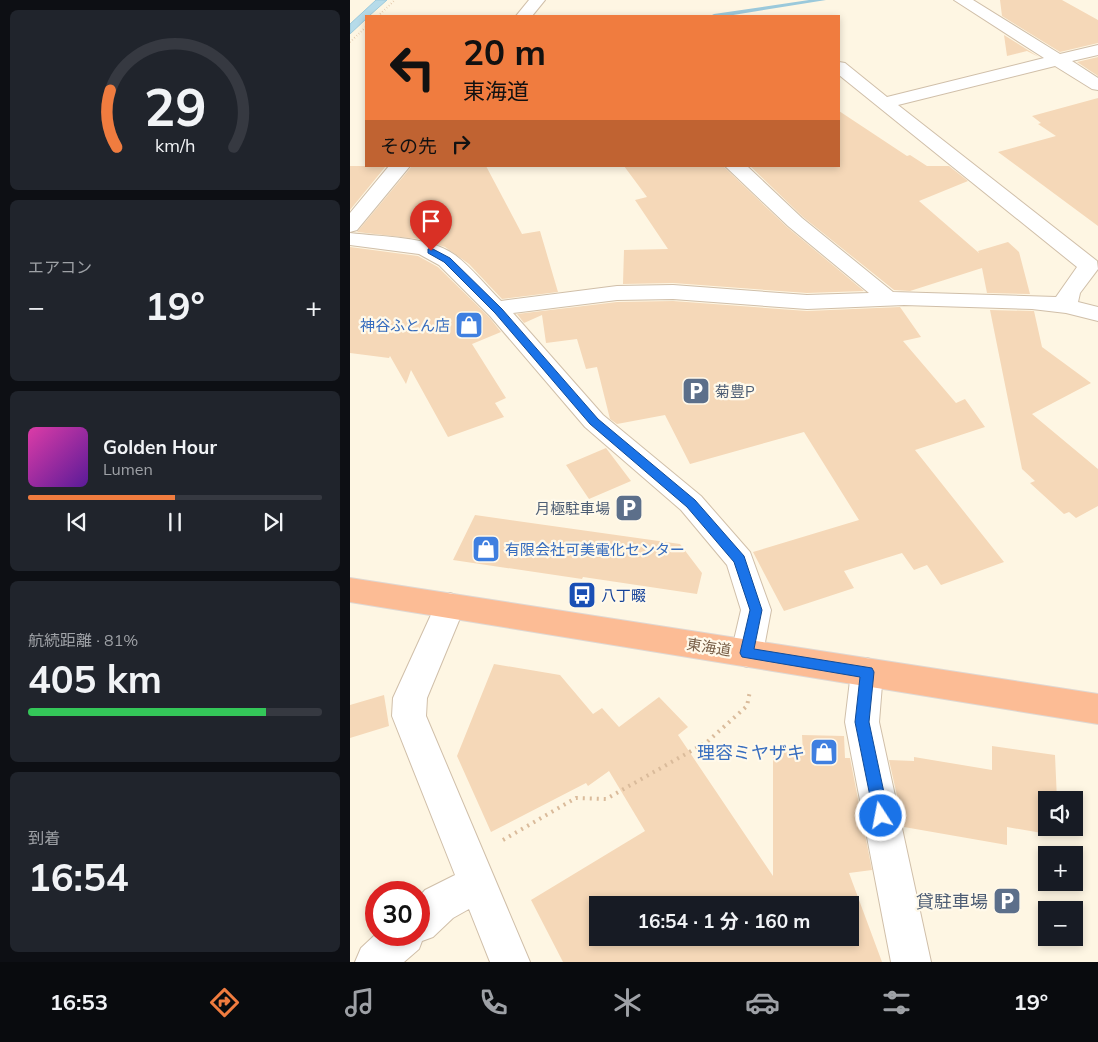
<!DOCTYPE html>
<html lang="ja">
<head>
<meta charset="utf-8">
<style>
  :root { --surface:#171b24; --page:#20242c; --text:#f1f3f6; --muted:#9ea1a6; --line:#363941; --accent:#f07c3f }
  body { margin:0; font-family:Mulish,"Noto Sans JP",sans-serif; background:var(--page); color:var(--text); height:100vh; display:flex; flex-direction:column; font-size:19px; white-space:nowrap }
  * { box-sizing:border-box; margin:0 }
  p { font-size:16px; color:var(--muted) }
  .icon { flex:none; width:28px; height:28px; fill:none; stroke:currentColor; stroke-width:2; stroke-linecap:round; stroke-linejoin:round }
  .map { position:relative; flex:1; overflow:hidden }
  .side { display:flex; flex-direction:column; gap:10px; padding:10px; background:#0d0f14; width:350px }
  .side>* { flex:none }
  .guide { position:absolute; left:15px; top:15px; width:475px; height:152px; border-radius:0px; box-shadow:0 2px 8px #0003; background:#f07c3f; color:#111; overflow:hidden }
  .tools { position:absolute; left:688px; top:791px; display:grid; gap:10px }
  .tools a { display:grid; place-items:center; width:45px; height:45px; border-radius:0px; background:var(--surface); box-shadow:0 2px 8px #0003; font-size:25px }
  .speed { position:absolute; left:15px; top:881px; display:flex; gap:10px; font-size:25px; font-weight:700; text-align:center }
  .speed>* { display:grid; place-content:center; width:65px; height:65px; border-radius:50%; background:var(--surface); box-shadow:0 2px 8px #0003; line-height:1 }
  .speed .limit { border:8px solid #d22; background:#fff; color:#111 }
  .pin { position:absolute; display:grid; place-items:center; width:42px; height:42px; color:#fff; margin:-51px -21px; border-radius:50% 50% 50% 0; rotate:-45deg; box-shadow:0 0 5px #0007 }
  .pin .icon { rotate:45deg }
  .me { position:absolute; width:55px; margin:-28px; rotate:349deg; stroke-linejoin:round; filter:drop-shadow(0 0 4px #0008) }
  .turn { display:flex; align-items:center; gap:18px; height:105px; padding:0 15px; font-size:22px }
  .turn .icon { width:65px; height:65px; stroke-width:2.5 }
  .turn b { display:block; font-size:35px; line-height:42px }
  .then { display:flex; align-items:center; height:48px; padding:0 15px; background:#0003; gap:10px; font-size:19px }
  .big { font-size:38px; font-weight:700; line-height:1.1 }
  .side .card { flex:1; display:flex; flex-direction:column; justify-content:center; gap:8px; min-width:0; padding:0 18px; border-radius:8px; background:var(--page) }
  .side .dial { align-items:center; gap:0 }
  .dial svg { height:130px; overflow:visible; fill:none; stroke:var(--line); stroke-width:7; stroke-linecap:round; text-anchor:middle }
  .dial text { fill:var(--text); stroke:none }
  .song { display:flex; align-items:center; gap:15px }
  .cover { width:60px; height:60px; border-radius:8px; background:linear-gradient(135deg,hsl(320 70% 55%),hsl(270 70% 35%)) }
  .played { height:5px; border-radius:2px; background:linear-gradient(90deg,var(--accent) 50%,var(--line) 50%) }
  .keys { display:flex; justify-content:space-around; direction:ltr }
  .heat { display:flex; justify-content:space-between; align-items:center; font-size:28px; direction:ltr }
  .charge { height:8px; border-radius:4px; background:linear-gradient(90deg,#34c759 81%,var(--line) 0) }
  .trip { position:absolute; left:239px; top:896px; width:270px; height:50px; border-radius:0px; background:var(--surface); box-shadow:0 2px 8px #0003; font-weight:700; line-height:50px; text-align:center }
  .dock { display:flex; height:80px; justify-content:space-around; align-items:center; background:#090b0e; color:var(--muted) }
  .dock .icon { width:35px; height:35px }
  .dock .current { color:var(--accent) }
  .dock b { font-size:22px; color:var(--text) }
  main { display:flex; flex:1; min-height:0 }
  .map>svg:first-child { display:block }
</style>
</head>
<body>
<main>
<section class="side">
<div class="card dial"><svg viewBox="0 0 100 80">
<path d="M14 69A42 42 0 1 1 86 69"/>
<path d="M14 69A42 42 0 0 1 10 34" stroke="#f07c3f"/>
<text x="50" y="56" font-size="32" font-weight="700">29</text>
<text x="50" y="72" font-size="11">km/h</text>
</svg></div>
<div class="card"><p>エアコン</p>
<div class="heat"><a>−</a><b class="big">19°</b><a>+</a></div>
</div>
<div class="card">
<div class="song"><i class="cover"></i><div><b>Golden Hour</b><p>Lumen</p></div></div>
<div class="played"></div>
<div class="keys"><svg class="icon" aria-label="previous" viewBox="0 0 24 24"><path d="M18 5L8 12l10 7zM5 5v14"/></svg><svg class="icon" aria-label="pause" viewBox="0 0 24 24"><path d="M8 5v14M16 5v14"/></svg><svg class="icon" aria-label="next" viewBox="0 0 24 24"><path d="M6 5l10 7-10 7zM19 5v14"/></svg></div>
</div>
<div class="card"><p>航続距離 · 81%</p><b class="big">405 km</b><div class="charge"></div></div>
<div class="card"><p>到着</p><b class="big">16:54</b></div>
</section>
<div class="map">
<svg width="748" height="962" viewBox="0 0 748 962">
  <rect width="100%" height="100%" fill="#fef6e3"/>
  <path fill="#b6dbe9" stroke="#9bc9db" d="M26 0H37L19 16H16V19L0 34V24Z"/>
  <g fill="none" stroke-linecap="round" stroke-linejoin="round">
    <path fill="#9bc9db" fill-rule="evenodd" d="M459 0H476L377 16H360L364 14Z"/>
  </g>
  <path fill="#f5d8b8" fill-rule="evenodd" d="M650 0H712L748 20V43L710 52 652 16Z
    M654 35 689 57 677 51 657 56Z
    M748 57V76L727 62Z
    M748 98V226L648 152 706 136 688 124 691 123 682 116Z
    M489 111 557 156 560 155 577 166H599L618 181 569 201 629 253 628 251 658 242 669 252 680 294 637 293 632 268 560 291 544 290 453 217 400 166H489Z
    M0 166H36L0 210Z
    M62 166H136L172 234 190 231 208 292 152 299 119 264 95 247 69 239 7 232Z
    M274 166H373L437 227 514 291 457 293 323 283 273 284 274 250 318 249 285 200 297 197Z
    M0 247 68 256 88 267 139 317 151 332 122 344 156 398 145 403 154 417 98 437 61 370 56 384 40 356 39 358 0 353Z
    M323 301 457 311 550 307 571 337 553 341 606 403 615 399 635 427 565 450 654 562 591 585 577 565 564 570 552 553 494 571 504 588 434 611 403 552 509 520 454 432 340 464 315 415 267 424 260 419 247 367 236 369 227 339 196 343 192 315 174 323 167 314 267 302Z
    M640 310 684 311 692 347 741 383 682 414 748 469V506L726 518 719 512 714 514 680 483 685 481 672 469Z
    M256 448 281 481 239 499 216 465Z
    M125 515 330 544 352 573 347 594 233 577 232 579 103 560Z
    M144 664 210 675 243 714 252 708 269 727 309 697 338 727 328 735 423 876V751L453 752 452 735 494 736 495 758H500L522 870 499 873 532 962H213L181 900 295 831 259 771 238 786 236 783 141 832 107 756ZM248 905H500V938H248Z
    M34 695 39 726 0 738V705Z
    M642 746 705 755 707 800H696V828H709V836L657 827V845L554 827 539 760 564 761V757L642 770Z"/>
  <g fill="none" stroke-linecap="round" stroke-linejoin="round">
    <defs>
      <path id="street" d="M179 0H195L182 16H166Z
        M604 0H623L710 54 748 45V55L722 61 748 78V90L742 89 705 66 548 105 747 261 748 269 730 293 728 302 748 307V321L716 313 682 309 554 305 457 309 323 299 267 300 163 313 253 415 351 496 400 552 421 610 413 653 408 663 397 667 386 663 381 653 391 610 377 565 331 510 235 427 140 316 89 265 69 254 0 245V233C31 237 79 236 105 255 122 268 136 286 151 301L267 286 323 285 457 295 519 293 438 226 375 166H397L452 218 543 292 706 297 727 267 489 75V62L495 63 537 97 694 58Z
        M39 166H60L7 230 0 232V213Z
        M100 593 111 597 115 606 77 698 76 716 180 962H140L119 909 103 918 83 937 72 941 69 949 54 962H5L11 948 26 934 69 935V897L75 890 105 875 42 716 43 698 85 606 89 597Z
        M517 658 528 662 533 672 529 722 581 962H541L495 722 501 672 506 662Z"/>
      <path id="highway" d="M0 578 748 694V724L0 602Z"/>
    </defs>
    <use href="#street" stroke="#d0bfa9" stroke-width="2"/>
    <use href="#highway" stroke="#dfd8d3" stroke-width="2"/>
    <path stroke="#dabb9b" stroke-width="2" stroke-dasharray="0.5 2.5" stroke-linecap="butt" d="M28 16 45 0
      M0 42 16 27"/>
    <path stroke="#dabb9b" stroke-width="4" stroke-dasharray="2 5" stroke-linecap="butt" d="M153 840 226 798 256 799 357 742 397 706 400 691"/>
    <use href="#street" fill="#fff" fill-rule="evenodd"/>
    <use href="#highway" fill="#fcbc95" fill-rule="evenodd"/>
  </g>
  <path fill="#1a73e8" stroke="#114b97" d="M81 248 100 258 152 309 248 419 345 500 394 556 412 610 404 649 522 668 524 672 519 722 539 816 537 821 531 823 526 821 524 816 505 722 510 677 392 657 390 653 400 610 384 562 337 507 240 424 145 313 94 262 78 253V249Z"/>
  <defs>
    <symbol id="shop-square" viewBox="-11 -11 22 22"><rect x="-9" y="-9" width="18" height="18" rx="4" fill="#3f7fe0" stroke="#fff9ea"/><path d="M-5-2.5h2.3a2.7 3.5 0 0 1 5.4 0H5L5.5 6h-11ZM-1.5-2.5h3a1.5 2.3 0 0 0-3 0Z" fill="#fff"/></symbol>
    <symbol id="parking-square" viewBox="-11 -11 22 22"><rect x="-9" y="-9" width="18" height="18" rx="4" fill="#5c6f8a" stroke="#fff9ea"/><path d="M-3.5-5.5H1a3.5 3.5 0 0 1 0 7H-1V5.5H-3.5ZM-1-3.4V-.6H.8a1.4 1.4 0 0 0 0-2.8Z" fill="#fff"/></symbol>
    <symbol id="bus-square" viewBox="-11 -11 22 22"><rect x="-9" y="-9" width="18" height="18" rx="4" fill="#1a4fb4" stroke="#fff9ea"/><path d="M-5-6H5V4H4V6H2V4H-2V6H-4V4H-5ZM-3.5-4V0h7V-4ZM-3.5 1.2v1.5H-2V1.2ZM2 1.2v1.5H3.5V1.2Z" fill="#fff"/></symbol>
  </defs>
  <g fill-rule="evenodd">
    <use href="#shop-square" x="103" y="309" width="32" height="32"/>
    <use href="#parking-square" x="330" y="375" width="32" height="32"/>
    <use href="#parking-square" x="263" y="492" width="32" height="32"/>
    <use href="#shop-square" x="120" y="533" width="32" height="32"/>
    <use href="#bus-square" x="216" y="579" width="32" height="32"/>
    <use href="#shop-square" x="458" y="736" width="32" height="32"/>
    <use href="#parking-square" x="641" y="885" width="32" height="32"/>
  </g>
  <g text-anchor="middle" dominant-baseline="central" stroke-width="4.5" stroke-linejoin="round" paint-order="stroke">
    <g font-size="15" fill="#366cbe" stroke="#fff9ea" text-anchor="end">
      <text x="100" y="325">神谷ふとん店</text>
      <text x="155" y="549" text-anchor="start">有限会社可美電化センター</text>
    </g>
    <g font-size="15" fill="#4e5e75" stroke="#fff9ea" text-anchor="start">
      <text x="365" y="391">菊豊P</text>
      <text x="260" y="508" text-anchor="end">月極駐車場</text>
    </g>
    <g font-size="15" fill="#164399" stroke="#fff9ea" text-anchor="start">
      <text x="251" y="595">八丁畷</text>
    </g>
    <g font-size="15" fill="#785e47" stroke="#fff9ea">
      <text transform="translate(359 647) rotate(9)">東海道</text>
    </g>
    <g font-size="18" fill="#366cbe" stroke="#fff9ea" text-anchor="end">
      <text x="455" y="752">理容ミヤザキ</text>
    </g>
    <g font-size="18" fill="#4e5e75" stroke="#fff9ea" text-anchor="end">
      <text x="638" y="901">貸駐車場</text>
    </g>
  </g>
</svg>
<div class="tools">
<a><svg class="icon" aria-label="sound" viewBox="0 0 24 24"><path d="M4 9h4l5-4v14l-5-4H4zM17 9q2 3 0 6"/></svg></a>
<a>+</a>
<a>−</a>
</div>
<div class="speed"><div class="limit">30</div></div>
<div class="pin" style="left:81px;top:251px;background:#d93025"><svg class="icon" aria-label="arrive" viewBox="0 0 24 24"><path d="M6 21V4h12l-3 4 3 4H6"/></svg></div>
<svg class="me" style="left:531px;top:816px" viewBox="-20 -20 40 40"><circle r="17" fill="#1a73e8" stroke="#fff" stroke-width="3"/><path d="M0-11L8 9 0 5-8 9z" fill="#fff"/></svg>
<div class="trip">16:54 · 1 分 · 160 m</div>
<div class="guide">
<div class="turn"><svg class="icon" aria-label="left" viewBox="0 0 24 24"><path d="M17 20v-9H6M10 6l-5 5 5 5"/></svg><div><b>20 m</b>東海道</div></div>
<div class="then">その先<svg class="icon" aria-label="right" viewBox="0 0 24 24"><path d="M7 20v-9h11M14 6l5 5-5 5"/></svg></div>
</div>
</div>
</main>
<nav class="dock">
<b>16:53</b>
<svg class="icon current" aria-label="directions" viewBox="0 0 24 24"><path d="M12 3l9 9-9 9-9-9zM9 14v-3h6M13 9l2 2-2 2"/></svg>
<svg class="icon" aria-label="music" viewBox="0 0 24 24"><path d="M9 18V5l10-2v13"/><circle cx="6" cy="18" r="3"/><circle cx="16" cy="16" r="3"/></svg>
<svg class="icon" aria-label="phone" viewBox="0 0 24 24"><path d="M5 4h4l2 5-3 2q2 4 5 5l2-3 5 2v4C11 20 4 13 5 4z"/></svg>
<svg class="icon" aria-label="climate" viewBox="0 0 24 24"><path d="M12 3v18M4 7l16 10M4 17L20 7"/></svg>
<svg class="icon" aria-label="car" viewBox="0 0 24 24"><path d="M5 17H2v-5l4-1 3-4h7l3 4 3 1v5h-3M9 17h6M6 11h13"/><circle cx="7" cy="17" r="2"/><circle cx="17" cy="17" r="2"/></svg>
<svg class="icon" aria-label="filters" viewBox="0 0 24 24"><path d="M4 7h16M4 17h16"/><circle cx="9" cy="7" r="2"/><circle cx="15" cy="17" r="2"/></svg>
<b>19°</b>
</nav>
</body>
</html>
